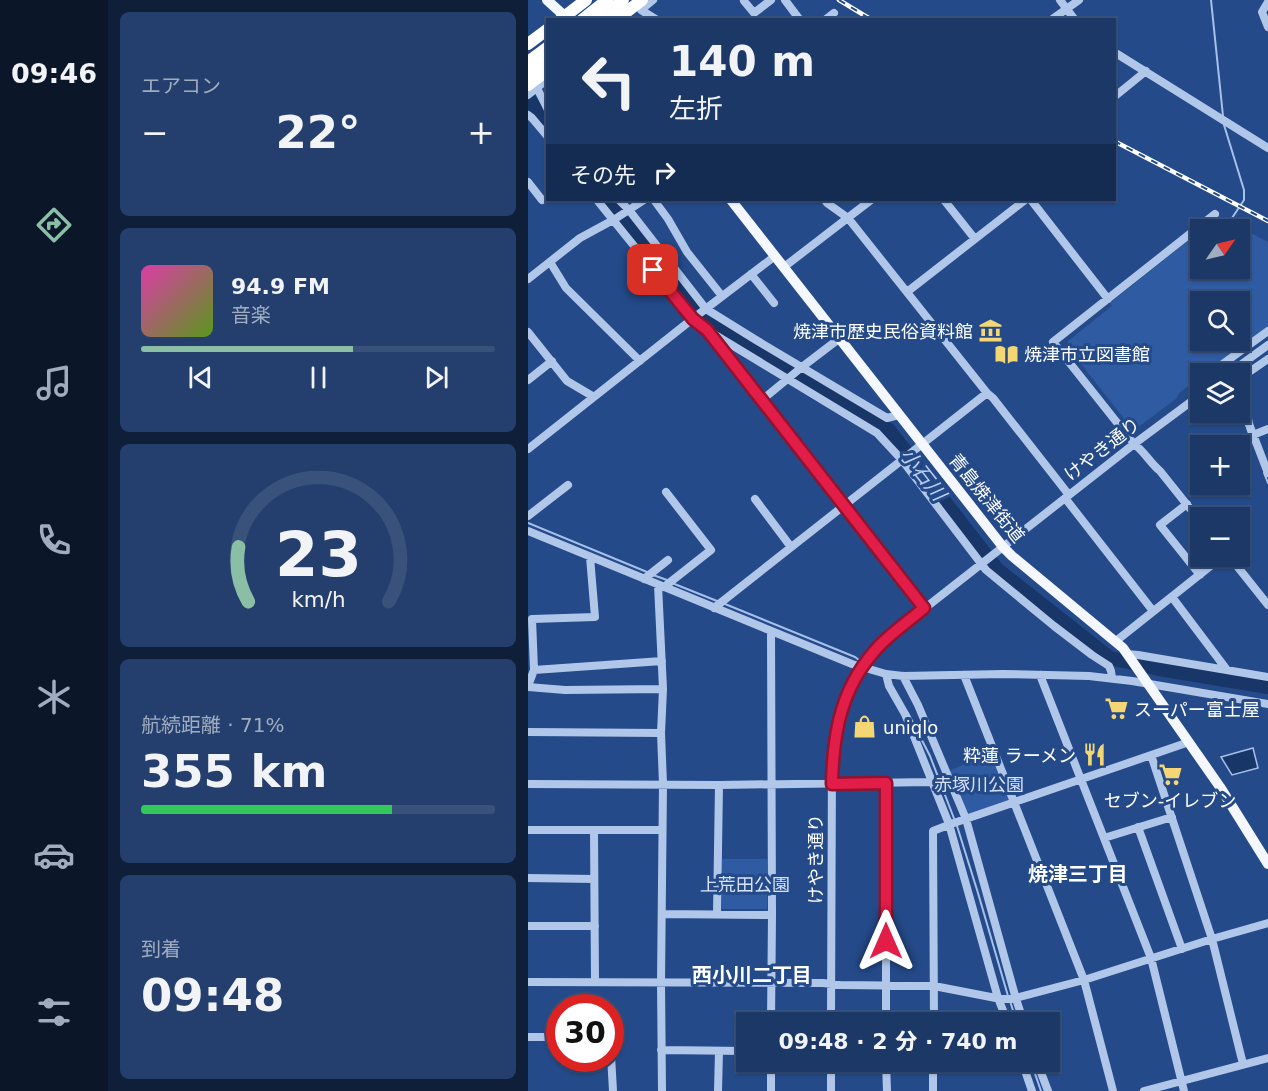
<!DOCTYPE html>
<html lang="ja">
<head>
<meta charset="utf-8">
<style>
  :root { --surface:#1b3867; --page:#243f6d; --text:#f1f3f6; --muted:#a0acc0; --line:#39527b; --accent:#8abfa5 }
  body { margin:0; font-family:"DejaVu Sans","Noto Sans JP",sans-serif; background:var(--page); color:var(--text); height:100vh; display:flex; flex-direction:column; font-size:22px; white-space:nowrap }
  * { box-sizing:border-box; margin:0 }
  p { font-size:20px; color:var(--muted) }
  .icon { flex:none; width:33px; height:33px; fill:none; stroke:currentColor; stroke-width:2; stroke-linecap:round; stroke-linejoin:round }
  .map { position:relative; flex:1; overflow:hidden }
  .details { display:flex; flex-direction:column; gap:12px; padding:12px; background:#0f1f39; width:420px }
  .details>* { flex:none }
  .guide { position:absolute; left:18px; top:18px; width:570px; height:183px; border-radius:0px; box-shadow:0 2px 4px #0004,0 0 0 2px var(--line); background:#1b3867; color:var(--text); overflow:hidden }
  .needle { width:39px; rotate:56deg }
  .fabs { position:absolute; left:662px; top:219px; display:grid; gap:12px }
  .fabs a { display:grid; place-items:center; width:60px; height:60px; border-radius:0px; background:var(--surface); box-shadow:0 2px 4px #0004,0 0 0 2px var(--line); font-size:30px }
  .speed { position:absolute; left:18px; top:994px; display:flex; gap:12px; font-size:30px; font-weight:700; text-align:center }
  .speed>* { display:grid; place-content:center; width:78px; height:78px; border-radius:50%; background:var(--surface); box-shadow:0 2px 4px #0004,0 0 0 2px var(--line); line-height:1 }
  .speed .limit { border:9px solid #d22; background:#fff; color:#111 }
  .pin { position:absolute; display:grid; place-items:center; width:51px; height:51px; color:#fff; margin:-26px; border-radius:12px; box-shadow:0 3px 9px #0006 }
  .me { position:absolute; width:66px; margin:-33px; rotate:0deg; stroke-linejoin:round; filter:drop-shadow(0 0 4px #0008) }
  .turn { display:flex; align-items:center; gap:21px; height:126px; padding:0 24px; font-size:27px }
  .turn .icon { width:78px; height:78px; stroke-width:2.5 }
  .turn b { display:block; font-size:42px; line-height:51px }
  .then { display:flex; align-items:center; height:57px; padding:0 24px; background:#0003; gap:12px; font-size:22px }
  .big { font-size:45px; font-weight:800; line-height:1.1 }
  .details .card { flex:1; display:flex; flex-direction:column; justify-content:center; gap:9px; min-width:0; padding:0 21px; border-radius:9px; background:var(--page) }
  .details .dial { align-items:center; gap:0 }
  .dial svg { height:156px; overflow:visible; fill:none; stroke:var(--line); stroke-width:7; stroke-linecap:round; text-anchor:middle }
  .dial text { fill:var(--text); stroke:none }
  .song { display:flex; align-items:center; gap:18px }
  .cover { width:72px; height:72px; border-radius:9px; background:linear-gradient(135deg,hsl(320 70% 55%),hsl(90 70% 35%)) }
  .played { height:6px; border-radius:3px; background:linear-gradient(90deg,var(--accent) 60%,var(--line) 60%) }
  .keys { display:flex; justify-content:space-around; direction:ltr }
  .heat { display:flex; justify-content:space-between; align-items:center; font-size:33px; direction:ltr }
  .charge { height:9px; border-radius:4px; background:linear-gradient(90deg,#34c759 71%,var(--line) 0) }
  .trip { position:absolute; left:208px; top:1012px; width:324px; height:60px; border-radius:0px; background:var(--surface); box-shadow:0 2px 4px #0004,0 0 0 2px var(--line); font-weight:800; line-height:60px; text-align:center }
  main { display:flex; flex:1; min-height:0 }
  .menu { display:flex; flex-direction:column; width:108px; justify-content:space-around; align-items:center; background:#0b1629; color:var(--muted) }
  .menu .icon { width:42px; height:42px }
  .menu .selected { color:var(--accent) }
  .menu b { font-size:27px; color:var(--text) }
  .map>svg:first-child { display:block }
</style>
</head>
<body>
<main>
<nav class="menu">
<b>09:46</b>
<svg class="icon selected" aria-label="directions" viewBox="0 0 24 24"><path d="M12 3l9 9-9 9-9-9zM9 14v-3h6M13 9l2 2-2 2"/></svg>
<svg class="icon" aria-label="music" viewBox="0 0 24 24"><path d="M9 18V5l10-2v13"/><circle cx="6" cy="18" r="3"/><circle cx="16" cy="16" r="3"/></svg>
<svg class="icon" aria-label="phone" viewBox="0 0 24 24"><path d="M5 4h4l2 5-3 2q2 4 5 5l2-3 5 2v4C11 20 4 13 5 4z"/></svg>
<svg class="icon" aria-label="climate" viewBox="0 0 24 24"><path d="M12 3v18M4 7l16 10M4 17L20 7"/></svg>
<svg class="icon" aria-label="car" viewBox="0 0 24 24"><path d="M5 17H2v-5l4-1 3-4h7l3 4 3 1v5h-3M9 17h6M6 11h13"/><circle cx="7" cy="17" r="2"/><circle cx="17" cy="17" r="2"/></svg>
<svg class="icon" aria-label="filters" viewBox="0 0 24 24"><path d="M4 7h16M4 17h16"/><circle cx="9" cy="7" r="2"/><circle cx="15" cy="17" r="2"/></svg>
</nav>
<section class="details">
<div class="card"><p>エアコン</p>
<div class="heat"><a>−</a><b class="big">22°</b><a>+</a></div>
</div>
<div class="card">
<div class="song"><i class="cover"></i><div><b>94.9 FM</b><p>音楽</p></div></div>
<div class="played"></div>
<div class="keys"><svg class="icon" aria-label="previous" viewBox="0 0 24 24"><path d="M18 5L8 12l10 7zM5 5v14"/></svg><svg class="icon" aria-label="pause" viewBox="0 0 24 24"><path d="M8 5v14M16 5v14"/></svg><svg class="icon" aria-label="next" viewBox="0 0 24 24"><path d="M6 5l10 7-10 7zM19 5v14"/></svg></div>
</div>
<div class="card dial"><svg viewBox="0 0 100 80">
<path d="M14 69A42 42 0 1 1 86 69"/>
<path d="M14 69A42 42 0 0 1 9 41" stroke="#8abfa5"/>
<text x="50" y="56" font-size="32" font-weight="700">23</text>
<text x="50" y="72" font-size="11">km/h</text>
</svg></div>
<div class="card"><p>航続距離 · 71%</p><b class="big">355 km</b><div class="charge"></div></div>
<div class="card"><p>到着</p><b class="big">09:48</b></div>
</section>
<div class="map">
<svg width="740" height="1091" viewBox="0 0 740 1091">
  <rect width="100%" height="100%" fill="#244a89"/>
  <path fill="#2e5ba1" fill-rule="evenodd" d="M691 216 740 242V327L677 373 672 374V377L651 393 648 399 609 428 601 425 539 346 540 341 584 306 582 303 672 231V268H711V230L675 229ZM672 302H711V340H672Z
    M464 753 481 798 480 801 441 814 438 812 420 771Z
    M194 859H239V909H194Z"/>
  <path fill="#193669" stroke="#a5c1ea" stroke-width="1.5" d="M725 748 730 768 704 775 693 757Z"/>
  <g fill="none" stroke-linecap="round" stroke-linejoin="round">
    <path stroke="#a5c1ea" stroke-width="2" d="M683 0 695 116
      M696 125 716 190V200L704 218
      M712 397 713 409 722 437
      M736 473 740 483
      M0 523 119 572
      M125 575 139 580
      M144 583 189 601
      M197 604 327 657 335 663
      M380 713 402 756 427 821
      M429 826 450 893 480 996
      M482 1001 489 1023
      M503 1062 513 1091"/>
    <path stroke="#193669" stroke-width="14" d="M0 98 20 123
      M80 200 179 323 361 430 469 569 582 658 631 669 740 687"/>
    <path stroke="#b1c7ea" stroke-width="8" d="M125 0 113 10 129 20
      M257 0 272 20
      M532 0 547 20
      M216 1 226 13 243 0
      M740 2 734 12 740 27
      M297 20 306 13
      M523 20 551 0
      M586 52 740 148
      M9 88 20 110
      M0 95 20 79
      M586 97 618 71
      M0 115 4 118 20 137
      M0 182 14 200
      M69 200 165 319 179 330 396 608
      M91 200 101 210 178 309 228 340 359 418 371 415
      M126 200 140 219 159 252 194 296
      M297 200 299 203 320 218 459 393 465 398 541 495
      M416 200 447 239
      M503 200 580 299
      M22 262 38 288 112 361
      M256 267 343 200
      M223 274 246 303
      M0 279 52 238 87 219 116 200
      M379 292 497 200
      M179 330 349 433 374 460 458 570 526 626 564 655 581 666 583 671 584 678
      M0 332 39 381 66 397
      M681 374 740 331
      M700 374 740 345
      M713 378 721 424 740 473
      M711 379 740 359
      M0 380 24 361
      M667 398 669 387 672 381
      M234 400 274 367 312 338
      M725 435 740 429
      M0 449 167 317 247 256
      M537 498 625 611
      M227 499 263 547
      M659 504 632 525 672 575
      M0 516 40 485
      M672 521 632 471C622 463 617 452 606 444L525 342 687 214
      M0 531 324 664 358 674 375 676 475 674 561 676 604 681 740 704
      M701 556 740 605
      M116 579 140 560
      M130 585 135 689 133 733 135 784 133 982 134 1091
      M136 587 183 550 138 492
      M644 597 699 670
      M186 608 459 393
      M588 641 695 556
      M599 654 610 655 740 677
      M6 670 134 661
      M358 674 361 686 377 714 421 824 470 998 480 1023
      M436 675 556 980 585 1091
      M512 675 623 958 656 1091
      M375 676 390 705 438 819 488 999 496 1023
      M0 686 6 670 4 619 67 617 62 557
      M0 687 37 690 135 689
      M0 732 133 733
      M623 755 684 939 715 1064
      M358 783V1023
      M0 784 191 785 404 782
      M610 827 654 949
      M0 830H134
      M66 830 67 982
      M576 838 644 817
      M0 878 66 879
      M135 914 244 915
      M189 914 191 785
      M0 926H67
      M0 982 295 983 312 985 406 986 473 999H484L556 980 684 939 740 923
      M243 1023 244 915 243 631
      M303 1023 304 759C309 707 326 670 364 634L606 444 672 395
      M406 1023 405 831 423 824 661 742
      M0 1037H32
      M82 1038 85 1091
      M133 1050 219 1051
      M243 1062V1091
      M303 1062V1091
      M358 1062 359 1091
      M494 1062 504 1091
      M509 1062 520 1091
      M190 1091 191 1051
      M405 1091V1062
      M616 1091 740 1058"/>
    <path stroke="#f4f7fe" stroke-width="10" d="M19 0 41 20
      M203 200 475 547 484 556 595 648 692 787 740 864"/>
    <path stroke="#fff" stroke-width="12" d="M32 20 58 0
      M54 20 79 0
      M71 20 95 0
      M88 20 114 0
      M0 44 20 29
      M0 62 20 47
      M0 74 20 59
      M0 85 20 70"/>
    <defs>
      <path id="rail" d="M311 0 344 20
        M586 141 740 221"/>
    </defs>
    <use href="#rail" stroke="#fff" stroke-width="4.5"/>
    <use href="#rail" stroke="#244a89" stroke-width="2" stroke-dasharray="7" stroke-linecap="butt"/>
  </g>
  <g fill="none" stroke-linecap="round" stroke-linejoin="round">
    <defs>
      <path id="route" d="M125 270 165 319 179 330 396 608C382 620 366 631 353 644 314 684 305 730 304 784L358 783V941"/>
    </defs>
    <use href="#route" stroke="#92132f" stroke-width="15"/>
    <use href="#route" stroke="#e11d48" stroke-width="10"/>
  </g>
  <defs>
    <symbol id="museum-bare" viewBox="-9 -9 18 18"><path d="M0-6L6-3V-2H-6V-3ZM-5-1h2V3h-2ZM-1-1h2V3h-2ZM3-1h2V3H3ZM-6 4H6V6H-6Z" fill="#f4d774" stroke="#244a89" stroke-width="2.5" paint-order="stroke"/></symbol>
    <symbol id="library-bare" viewBox="-9 -9 18 18"><path d="M-6-4Q-3-5.5-.7-3.5V5Q-3 3-6 4ZM6-4Q3-5.5 .7-3.5V5Q3 3 6 4Z" fill="#f4d774" stroke="#244a89" stroke-width="2.5" paint-order="stroke"/></symbol>
    <symbol id="supermarket-bare" viewBox="-9 -9 18 18"><path d="M-6-5.5h2.5l.6 2H6L4.5 2H-2.5L-4.4-4H-6ZM-1.5 3.2a1.3 1.3 0 1 0 .1 0ZM3 3.2a1.3 1.3 0 1 0 .1 0Z" fill="#f4d774" stroke="#244a89" stroke-width="2.5" paint-order="stroke"/></symbol>
    <symbol id="shop-bare" viewBox="-9 -9 18 18"><path d="M-5-2.5h2.3a2.7 3.5 0 0 1 5.4 0H5L5.5 6h-11ZM-1.5-2.5h3a1.5 2.3 0 0 0-3 0Z" fill="#f4d774" stroke="#244a89" stroke-width="2.5" paint-order="stroke"/></symbol>
    <symbol id="restaurant-bare" viewBox="-9 -9 18 18"><path d="M-5-6h1v4h1v-4h1v4h1v-4h1v5L-1.5 .5V6h-2V.5L-5-1ZM5-6V6H3V1.5H1.5Q1.5-4 5-6Z" fill="#f4d774" stroke="#244a89" stroke-width="2.5" paint-order="stroke"/></symbol>
  </defs>
  <g fill-rule="evenodd">
    <use href="#museum-bare" x="446" y="314" width="33" height="33"/>
    <use href="#library-bare" x="462" y="338" width="33" height="33"/>
    <use href="#supermarket-bare" x="572" y="692" width="33" height="33"/>
    <use href="#shop-bare" x="320" y="710" width="33" height="33"/>
    <use href="#restaurant-bare" x="550" y="738" width="33" height="33"/>
    <use href="#supermarket-bare" x="626" y="758" width="33" height="33"/>
  </g>
  <g text-anchor="middle" dominant-baseline="central" stroke-width="6" stroke-linejoin="round" paint-order="stroke">
    <g font-size="18" fill="#fff" stroke="#244a89" text-anchor="start">
      <text x="445" y="331" text-anchor="end">焼津市歴史民俗資料館</text>
      <text x="496" y="354">焼津市立図書館</text>
      <text x="606" y="709">スーパー富士屋</text>
      <text x="355" y="727">uniqlo</text>
      <text x="548" y="755" text-anchor="end">粋蓮 ラーメン</text>
      <text x="642" y="800" text-anchor="middle">セブン-イレブン</text>
    </g>
    <g font-size="18" fill="#fff" stroke="#244a89">
      <text transform="translate(574 449) rotate(-38)">けやき通り</text>
      <text transform="translate(459 498) rotate(51)">青島焼津街道</text>
      <text transform="translate(287 859) rotate(-90)">けやき通り</text>
    </g>
    <g font-size="18" fill="#d5e2f7" stroke="#244a89">
      <text x="451" y="784">赤塚川公園</text>
      <text x="217" y="884">上荒田公園</text>
    </g>
    <g font-size="20" font-style="italic" fill="#bcd1f1" stroke="#244a89">
      <text transform="translate(395 474) rotate(52)">小石川</text>
    </g>
    <g font-size="20" font-weight="bold" fill="#fff" stroke="#244a89">
      <text x="550" y="874">焼津三丁目</text>
      <text x="224" y="975">西小川二丁目</text>
    </g>
  </g>
</svg>
<div class="fabs">
<a><svg class="needle" viewBox="-14 -14 28 28"><path d="M0-13l5 13h-10z" fill="#e53935"/><path d="M0 13l5-13h-10z" fill="#a0acc0"/></svg></a>
<a><svg class="icon" aria-label="search" viewBox="0 0 24 24"><circle cx="10" cy="10" r="6"/><path d="M15 15l6 6"/></svg></a>
<a><svg class="icon" aria-label="layers" viewBox="0 0 24 24"><path d="M12 4l9 5-9 5-9-5zM3 14l9 5 9-5"/></svg></a>
<a>+</a>
<a>−</a>
</div>
<div class="speed"><div class="limit">30</div></div>
<div class="pin" style="left:125px;top:270px;background:#d93025"><svg class="icon" aria-label="arrive" viewBox="0 0 24 24"><path d="M6 21V4h12l-3 4 3 4H6"/></svg></div>
<svg class="me" style="left:358px;top:941px" viewBox="-20 -20 40 40"><path d="M0-17L14 15 0 8-14 15z" fill="#e11d48" stroke="#fff" stroke-width="4"/></svg>
<div class="trip">09:48 · 2 分 · 740 m</div>
<div class="guide">
<div class="turn"><svg class="icon" aria-label="left" viewBox="0 0 24 24"><path d="M17 20v-9H6M10 6l-5 5 5 5"/></svg><div><b>140 m</b>左折</div></div>
<div class="then">その先<svg class="icon" aria-label="right" viewBox="0 0 24 24"><path d="M7 20v-9h11M14 6l5 5-5 5"/></svg></div>
</div>
</div>
</main>
</body>
</html>
